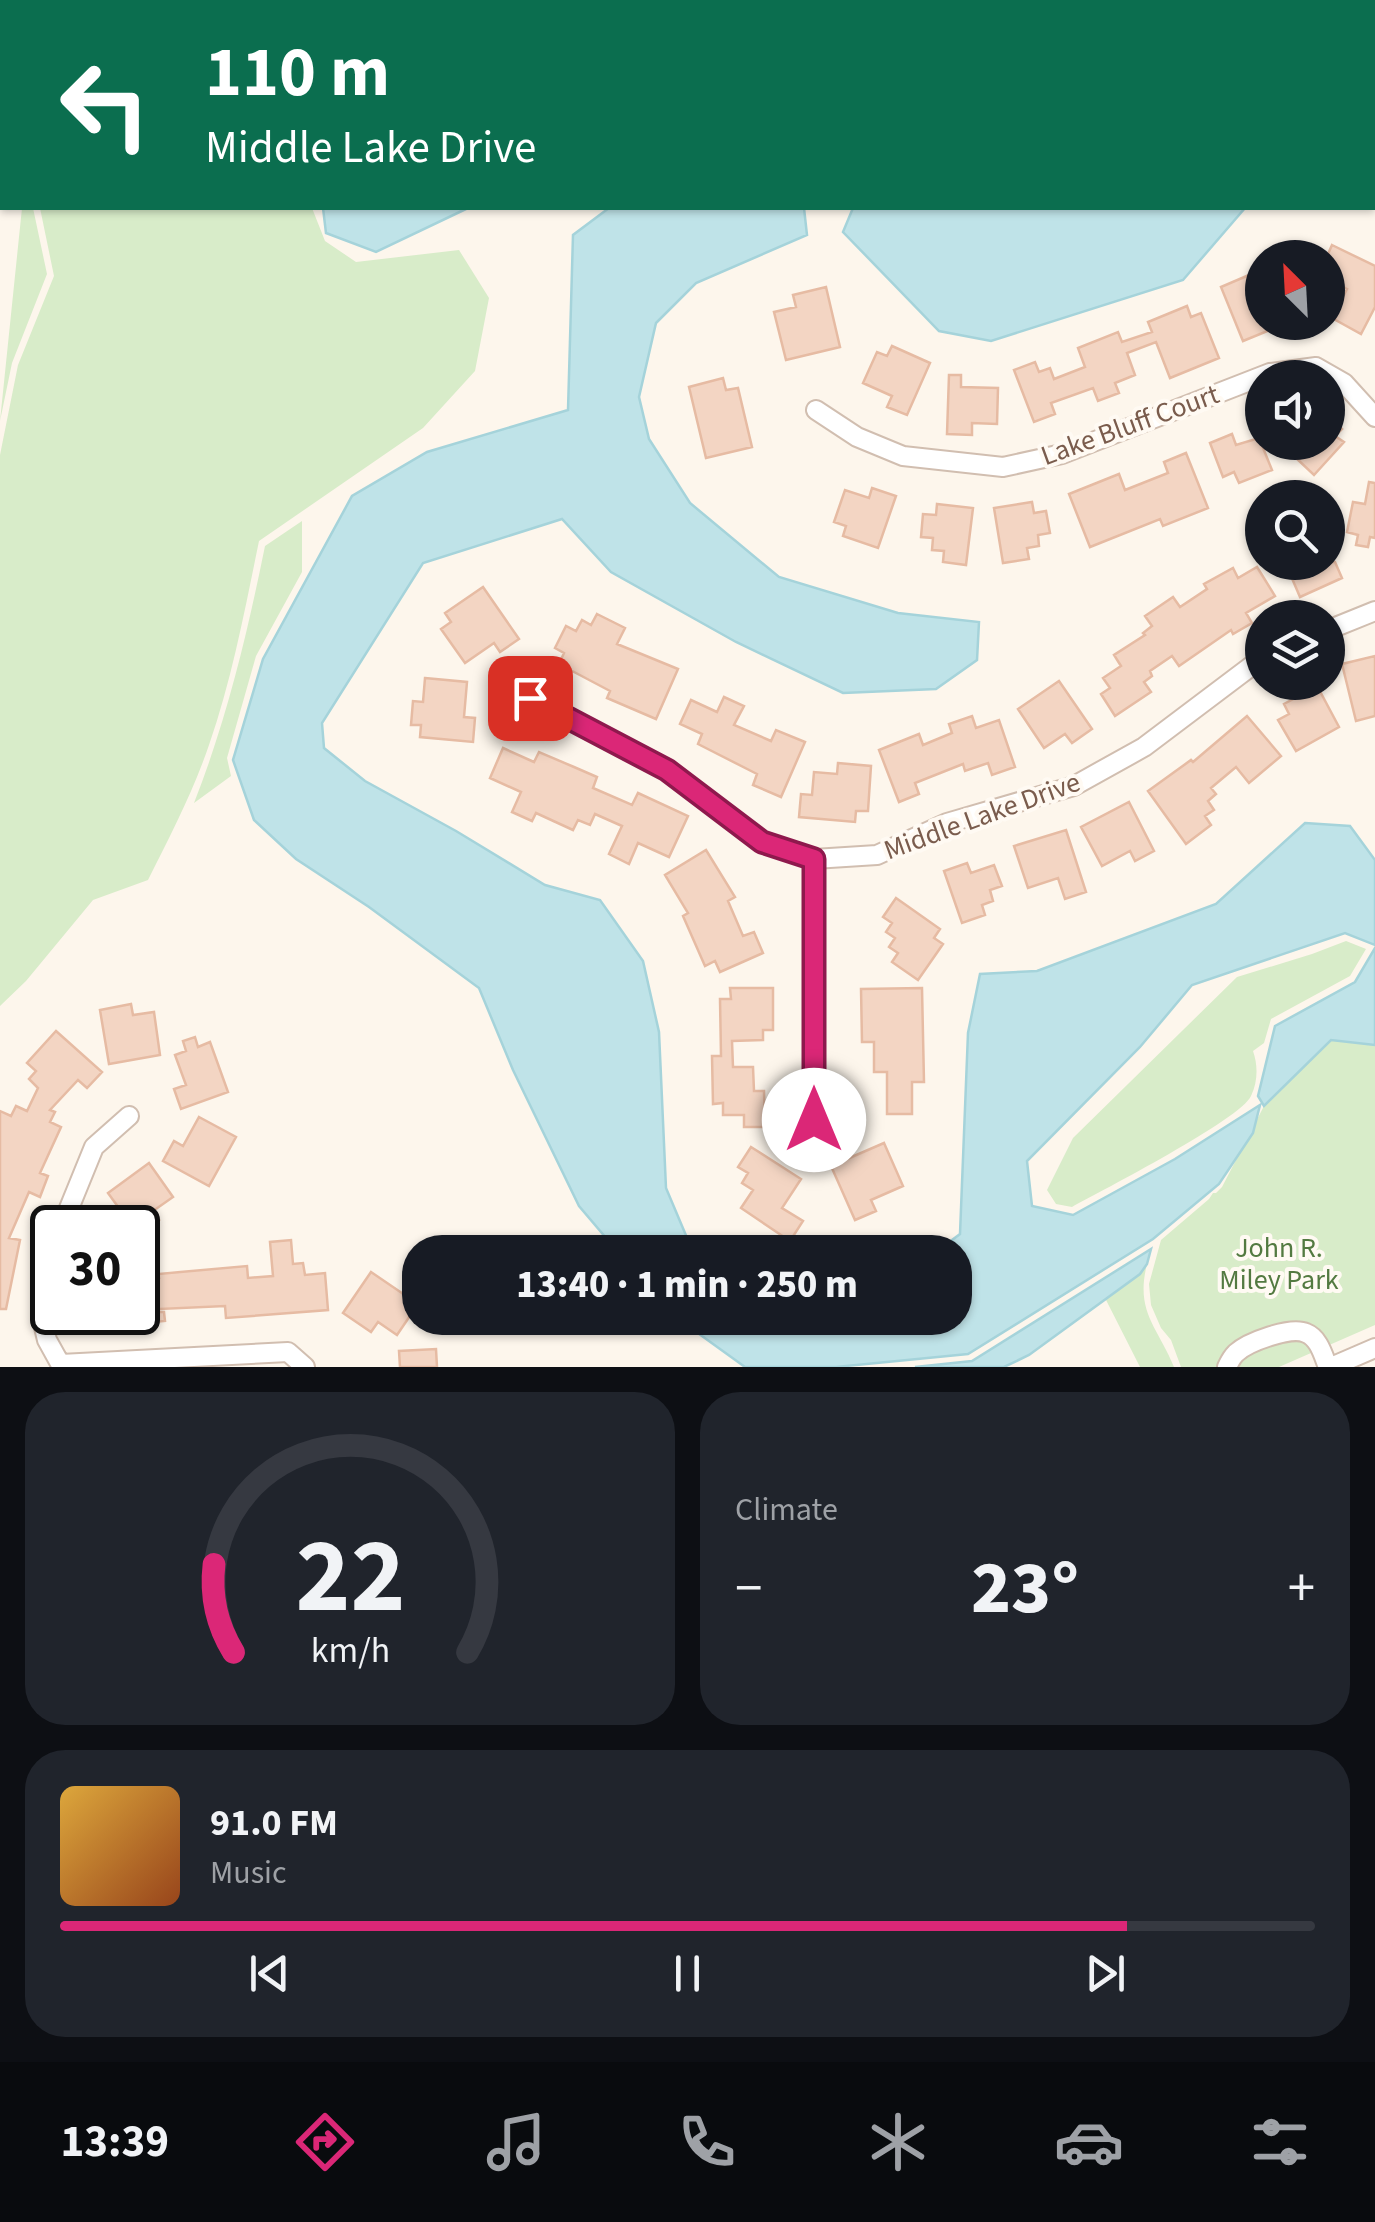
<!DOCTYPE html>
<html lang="en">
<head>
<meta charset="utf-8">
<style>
  :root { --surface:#171b24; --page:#20242c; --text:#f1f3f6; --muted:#9ea1a6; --line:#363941; --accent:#db2777 }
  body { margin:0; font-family:"Source Sans 3",sans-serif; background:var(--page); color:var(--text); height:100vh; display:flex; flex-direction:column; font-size:38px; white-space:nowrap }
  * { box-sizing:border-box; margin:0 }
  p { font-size:32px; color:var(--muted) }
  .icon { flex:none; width:55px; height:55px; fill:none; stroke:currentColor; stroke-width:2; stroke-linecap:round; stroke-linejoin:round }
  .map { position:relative; height:1367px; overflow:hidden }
  .panel { display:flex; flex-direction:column; gap:25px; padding:25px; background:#0d0f14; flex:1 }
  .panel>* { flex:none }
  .banner { position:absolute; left:0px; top:0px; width:1375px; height:210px; box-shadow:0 2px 8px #0004; background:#0b6e4f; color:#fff; overflow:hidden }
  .needle { width:65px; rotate:336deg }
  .controls { position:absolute; left:1245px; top:240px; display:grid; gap:20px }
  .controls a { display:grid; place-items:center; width:100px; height:100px; border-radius:50%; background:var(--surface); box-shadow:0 2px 8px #0004; font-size:50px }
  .speed { position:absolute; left:30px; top:1205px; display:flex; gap:20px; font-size:50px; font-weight:700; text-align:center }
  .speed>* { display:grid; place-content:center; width:130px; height:130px; border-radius:50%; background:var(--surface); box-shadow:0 2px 8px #0004; line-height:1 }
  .speed .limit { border:5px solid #111; border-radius:15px; background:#fff; color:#111 }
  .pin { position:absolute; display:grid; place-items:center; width:85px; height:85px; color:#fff; margin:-42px; border-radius:20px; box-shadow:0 5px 15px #0006 }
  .me { position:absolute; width:110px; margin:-55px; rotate:0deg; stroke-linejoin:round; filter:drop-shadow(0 0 8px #0008) }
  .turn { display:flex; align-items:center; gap:35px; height:210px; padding:0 40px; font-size:45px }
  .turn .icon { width:130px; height:130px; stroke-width:2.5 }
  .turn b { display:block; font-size:70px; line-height:85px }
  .big { font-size:75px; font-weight:800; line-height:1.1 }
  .panel .card { flex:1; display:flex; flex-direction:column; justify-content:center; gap:15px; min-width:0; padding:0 35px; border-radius:40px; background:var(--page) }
  .panel .dial { align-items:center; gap:0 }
  .dial svg { height:260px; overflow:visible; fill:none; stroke:var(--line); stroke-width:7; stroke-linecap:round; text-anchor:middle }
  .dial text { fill:var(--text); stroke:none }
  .song { display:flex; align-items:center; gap:30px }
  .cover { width:120px; height:120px; border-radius:15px; background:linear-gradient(135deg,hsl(40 70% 55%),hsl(20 70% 35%)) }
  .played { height:10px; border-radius:5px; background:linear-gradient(90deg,var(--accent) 85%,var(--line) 85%) }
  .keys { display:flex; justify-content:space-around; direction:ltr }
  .heat { display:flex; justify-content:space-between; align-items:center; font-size:55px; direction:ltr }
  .panel .tiles { flex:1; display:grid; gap:25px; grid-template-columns:1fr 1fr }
  .card:last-child { grid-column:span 2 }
  .trip { position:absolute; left:402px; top:1235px; width:570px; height:100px; border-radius:40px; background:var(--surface); box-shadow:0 2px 8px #0004; font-weight:800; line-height:100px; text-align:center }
  .tabs { display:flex; height:160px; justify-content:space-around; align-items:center; background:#090b0e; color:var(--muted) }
  .tabs .icon { width:70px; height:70px }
  .tabs .current { color:var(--accent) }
  .tabs b { font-size:45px; color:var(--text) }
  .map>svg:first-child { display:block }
</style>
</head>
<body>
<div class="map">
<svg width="1375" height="1367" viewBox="0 0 1375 1367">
  <rect width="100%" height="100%" fill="#fdf6ec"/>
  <path fill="#d8ecc9" d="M61 0H289V2H61Z
    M22 208H33L47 274 12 363 0 421Z
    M40 208H312L325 241 356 262 459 250 489 298 475 371 423 428 259 541C245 609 232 679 209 745 193 792 170 836 148 880L93 900 26 981 0 1006V455L18 365 54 276Z
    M302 521V572L256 656 227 758 231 776 194 803C227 719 247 635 265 546Z
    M1346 941 1366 949 1350 976 1271 1019 1264 1043 1253 1051C1258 1065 1258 1082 1251 1096 1241 1119 1101 1191 1072 1207L1056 1204 1047 1190 1073 1138 1237 977 1312 954Z
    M1331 1040 1375 1045V1325L1279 1367H1181L1171 1340 1161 1328 1151 1305 1149 1284 1161 1240 1209 1199 1213 1193H1216L1222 1187 1264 1106Z
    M1147 1264C1135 1312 1157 1326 1174 1367H1140L1105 1298 1140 1274Z"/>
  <path fill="#bfe3e8" stroke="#a5d3da" stroke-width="2.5" d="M323 208H468L376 252 326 233Z
    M609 208H804L807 235 696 283 656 323 639 397 649 439 690 503 779 577 898 613 979 622 977 660 936 689 843 693 736 642 611 572 562 519 423 563 322 723 324 748 365 781 456 831 545 885 600 900 643 961 659 1032 666 1188 693 1252H618L579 1206 513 1070 479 988 369 907 296 859 254 820 233 760 263 659 352 496 427 452 568 410 573 235Z
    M853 208H1245L1183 280 991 341 939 331 843 232Z
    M1305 823 1350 826 1375 860V945L1345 933 1192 985 1140 1047 1027 1161 1032 1206 1073 1215 1175 1159 1260 1105 1253 1133 1219 1184 1153 1239 968 1354 836 1367H745L677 1318H955V1252H936L960 1234 968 1033 980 974 1037 971 1216 904Z
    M1375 948V1045L1331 1040 1264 1106 1258 1096 1275 1026 1355 982Z
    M1151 1249 1147 1264 1140 1274 1029 1355 1004 1367H915L972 1361Z"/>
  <path fill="#f3d5c3" stroke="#e6bba3" stroke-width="2.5" d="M1332 245 1375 266V307L1361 334 1332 318 1347 289 1328 279V254Z
    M1256 272 1262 289V322L1287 323 1243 341 1221 287Z
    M826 287 840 347 786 360 774 312 796 307 793 295Z
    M1187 306 1191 317 1201 313 1219 358 1170 378 1156 342 1127 353 1135 375 1115 383 1119 393 1098 401 1093 388 1051 403 1055 414 1034 422 1014 370 1035 362 1039 372 1050 368 1054 379 1085 367 1078 348 1118 332 1122 342 1152 332 1148 322Z
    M892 346 930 363 907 415 887 407 892 396 863 383 877 352 887 356Z
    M949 375H961V387L998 388 997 424 972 423V435L947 434Z
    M723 378 726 390 738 388 752 447 706 458 689 387Z
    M1328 415 1342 429 1335 436 1344 442 1314 475 1279 442H1328Z
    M1232 434 1236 445 1259 438 1272 470 1239 483 1234 472 1223 477 1210 443Z
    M1186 453 1208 508 1163 526 1160 519 1090 547 1069 494 1119 474 1125 490 1168 473 1164 462Z
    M1369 482 1375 483V538L1370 537 1368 547 1356 545 1358 535 1347 532 1353 502 1365 504Z
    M872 488 896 496 878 548 843 536 846 526 834 522 845 490 869 498Z
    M1032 502 1034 513 1046 511 1050 533 1038 535 1039 546 1027 548 1029 559 1003 563 994 508Z
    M937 504 973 508 966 565 943 562 944 551 932 550 933 538 921 537 923 514 936 515Z
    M1285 562H1335L1342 578 1300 597Z
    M1257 567 1275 596 1246 613 1252 623 1233 634 1231 630 1179 666 1172 656 1150 671 1152 676 1144 682 1151 692 1115 716 1101 694 1110 688 1103 678 1121 666 1114 655 1145 635 1143 633 1152 626 1145 616 1173 597 1180 607 1207 589 1204 584 1233 568 1238 578Z
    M483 587 519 639 500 652 494 643 465 663 441 629 451 622 445 613Z
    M597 614 625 628 617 644 678 669 656 719 607 698 610 691 559 664 564 653 555 648 566 626 576 631 582 620 591 625Z
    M1375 656V716L1356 721 1342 664Z
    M425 678 467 682 464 717 475 718 473 742 420 737 421 725H411L413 701 423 702Z
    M1059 681 1092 729 1072 743 1065 734 1044 748 1018 709Z
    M1298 682H1315L1339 727 1296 751 1278 720 1289 714 1284 704 1295 698 1289 688Z
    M724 697 744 706 734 725 771 741 776 730 805 742 781 797 753 785 757 774 698 744 702 734 680 724 691 700 717 712Z
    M972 716 976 728 999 720 1015 767 992 775 988 763 965 771 963 764 915 783 919 794 899 802 879 750 919 734 923 745 952 733 949 724Z
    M1247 716 1281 756 1249 783 1236 767 1211 788 1216 794 1208 801 1214 810 1205 816 1211 825 1186 844 1148 791 1191 760 1193 762Z
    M503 748 534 762 539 752 574 767 597 777 593 788 632 805 638 793 688 816 669 857 638 843 629 864 609 854 622 826 595 814 590 825 578 820 573 830 536 813 532 821 512 812 521 792 490 778Z
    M838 763 871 766 868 811H856L855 822 799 817 801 794 812 795 814 772 837 774Z
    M1129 802 1154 851 1135 861 1130 851 1102 866 1081 827Z
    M1066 830 1086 892 1065 899 1058 878 1028 888 1014 846Z
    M706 850 735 897 728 901 743 936 754 932 763 953 720 972 715 961 705 966 683 916 688 913 665 875Z
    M967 863 971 873 994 865 1002 886 990 890 993 901 982 905 985 915 962 923 944 871Z
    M896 898 940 929 934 938 943 944 918 980 892 962 898 953 889 947 895 938 886 932 892 923 883 917Z
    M730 988H773V1030H763V1040L732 1041 733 1067H753L754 1091H764L765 1127H744V1115H723V1103L713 1104 712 1056H721L720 999H731Z
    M922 988 924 1082H912V1114H887V1072H874V1042H862L861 989Z
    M131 1004 133 1015 154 1012 160 1055 109 1064 100 1010Z
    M56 1031 102 1072 87 1088 78 1080 50 1110 55 1112 50 1122 61 1127 40 1173 48 1176 40 1197 29 1192 9 1238 20 1240 6 1309H0V1111L11 1116 16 1106 27 1111 38 1088 29 1079 36 1071 27 1063Z
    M195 1037 198 1047 210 1042 228 1092 181 1109 174 1089 186 1085 175 1055 186 1051 183 1041Z
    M199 1117 236 1137 209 1186 163 1161 174 1141 183 1146Z
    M884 1143 903 1186 871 1200 876 1211 855 1220 831 1166Z
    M751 1147 801 1179 782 1208 803 1221 790 1241 741 1208 753 1190 742 1183 748 1173 738 1167Z
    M149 1163 173 1197 153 1211 159 1220 148 1227 142 1219 132 1226 108 1193Z
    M291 1240 293 1264 303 1263 305 1275 325 1273 328 1310 226 1318 225 1306 138 1310V1280L159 1278 158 1274 247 1266 248 1278 273 1276 270 1242Z
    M371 1272 418 1304 397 1335 378 1322 371 1332 343 1313Z
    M101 1312H164L165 1321 103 1327Z
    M436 1349 437 1367H400L399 1351Z"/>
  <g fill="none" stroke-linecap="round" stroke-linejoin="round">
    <defs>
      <path id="minor" d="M1245 0 1247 2
        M1372 168 1375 171
        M816 410 857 437 903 456 1003 467 1062 454 1270 373 1316 367 1344 383 1375 417
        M1328 630 1375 611
        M530 698 667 769 762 841 814 859 877 855 947 823 1074 786 1144 747 1262 658
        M814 1120V859
        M61 1228 94 1147 129 1116
        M52 1250 42 1319 47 1340 62 1367
        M61 1364 288 1352 305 1367
        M1227 1367C1230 1361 1231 1358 1236 1353 1248 1342 1291 1326 1306 1333 1319 1338 1323 1355 1328 1367
        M1331 1367 1375 1348"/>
    </defs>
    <use href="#minor" stroke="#d1beb0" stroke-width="22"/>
    <use href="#minor" stroke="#fff" stroke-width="18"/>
  </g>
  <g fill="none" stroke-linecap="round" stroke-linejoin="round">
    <defs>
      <path id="route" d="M530 698 667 770 762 842 814 859V1120"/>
    </defs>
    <use href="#route" stroke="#8e194d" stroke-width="25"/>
    <use href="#route" stroke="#db2777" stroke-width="18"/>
  </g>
  <g text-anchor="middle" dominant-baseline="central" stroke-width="8" stroke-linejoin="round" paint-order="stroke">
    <g font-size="28" fill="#7a5c4d" stroke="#fffaf3">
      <text transform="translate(1130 425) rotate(-20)">Lake Bluff Court</text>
      <text transform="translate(982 816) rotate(-20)">Middle Lake Drive</text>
    </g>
    <g font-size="28" fill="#537a41" stroke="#fffaf3">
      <text x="1279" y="1248">John R.<tspan x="1279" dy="32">Miley Park</tspan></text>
    </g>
  </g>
</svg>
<div class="controls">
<a><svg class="needle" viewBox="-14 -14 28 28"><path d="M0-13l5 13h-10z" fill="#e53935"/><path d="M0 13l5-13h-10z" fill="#9ea1a6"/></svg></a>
<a><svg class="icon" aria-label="sound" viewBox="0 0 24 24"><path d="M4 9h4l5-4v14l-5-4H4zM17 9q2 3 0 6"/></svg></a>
<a><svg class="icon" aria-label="search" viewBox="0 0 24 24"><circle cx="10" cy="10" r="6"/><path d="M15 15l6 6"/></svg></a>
<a><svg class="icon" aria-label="layers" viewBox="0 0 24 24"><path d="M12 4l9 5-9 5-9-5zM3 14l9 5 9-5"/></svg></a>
</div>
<div class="speed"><div class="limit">30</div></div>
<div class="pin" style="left:530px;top:698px;background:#d93025"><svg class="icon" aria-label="arrive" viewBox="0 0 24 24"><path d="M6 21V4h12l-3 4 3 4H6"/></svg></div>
<svg class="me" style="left:814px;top:1120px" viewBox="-20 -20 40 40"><circle r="19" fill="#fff"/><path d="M0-13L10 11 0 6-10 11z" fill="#db2777"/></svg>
<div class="trip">13:40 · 1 min · 250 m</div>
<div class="banner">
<div class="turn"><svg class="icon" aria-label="left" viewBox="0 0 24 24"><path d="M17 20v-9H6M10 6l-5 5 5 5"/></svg><div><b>110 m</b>Middle Lake Drive</div></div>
</div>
</div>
<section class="panel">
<div class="tiles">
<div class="card dial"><svg viewBox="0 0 100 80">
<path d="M14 69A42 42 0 1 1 86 69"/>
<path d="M14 69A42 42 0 0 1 8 42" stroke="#db2777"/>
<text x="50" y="56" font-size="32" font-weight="700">22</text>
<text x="50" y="72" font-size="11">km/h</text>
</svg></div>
<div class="card"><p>Climate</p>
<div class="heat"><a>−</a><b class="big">23°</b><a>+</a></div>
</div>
<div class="card">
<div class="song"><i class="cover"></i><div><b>91.0 FM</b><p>Music</p></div></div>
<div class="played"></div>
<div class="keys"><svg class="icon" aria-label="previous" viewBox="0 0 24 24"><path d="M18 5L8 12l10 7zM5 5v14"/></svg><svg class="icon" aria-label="pause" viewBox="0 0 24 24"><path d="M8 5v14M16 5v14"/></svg><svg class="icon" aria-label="next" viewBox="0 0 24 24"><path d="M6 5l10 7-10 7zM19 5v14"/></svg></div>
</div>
</div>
</section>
<nav class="tabs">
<b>13:39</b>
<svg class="icon current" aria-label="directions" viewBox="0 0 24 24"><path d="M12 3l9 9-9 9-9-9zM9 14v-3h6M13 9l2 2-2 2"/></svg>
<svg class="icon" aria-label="music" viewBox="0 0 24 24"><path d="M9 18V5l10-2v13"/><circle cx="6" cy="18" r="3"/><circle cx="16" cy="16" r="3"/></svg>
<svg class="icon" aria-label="phone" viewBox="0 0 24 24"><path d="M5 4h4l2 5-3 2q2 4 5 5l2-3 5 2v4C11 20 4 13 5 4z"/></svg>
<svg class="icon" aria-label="climate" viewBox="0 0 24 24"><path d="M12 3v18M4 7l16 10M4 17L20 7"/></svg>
<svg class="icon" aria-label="car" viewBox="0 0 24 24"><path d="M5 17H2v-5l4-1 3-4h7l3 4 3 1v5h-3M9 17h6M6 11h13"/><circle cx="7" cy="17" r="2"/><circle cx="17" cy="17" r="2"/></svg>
<svg class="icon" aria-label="filters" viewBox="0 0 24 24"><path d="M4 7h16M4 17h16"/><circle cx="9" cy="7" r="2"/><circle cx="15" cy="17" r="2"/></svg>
</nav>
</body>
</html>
